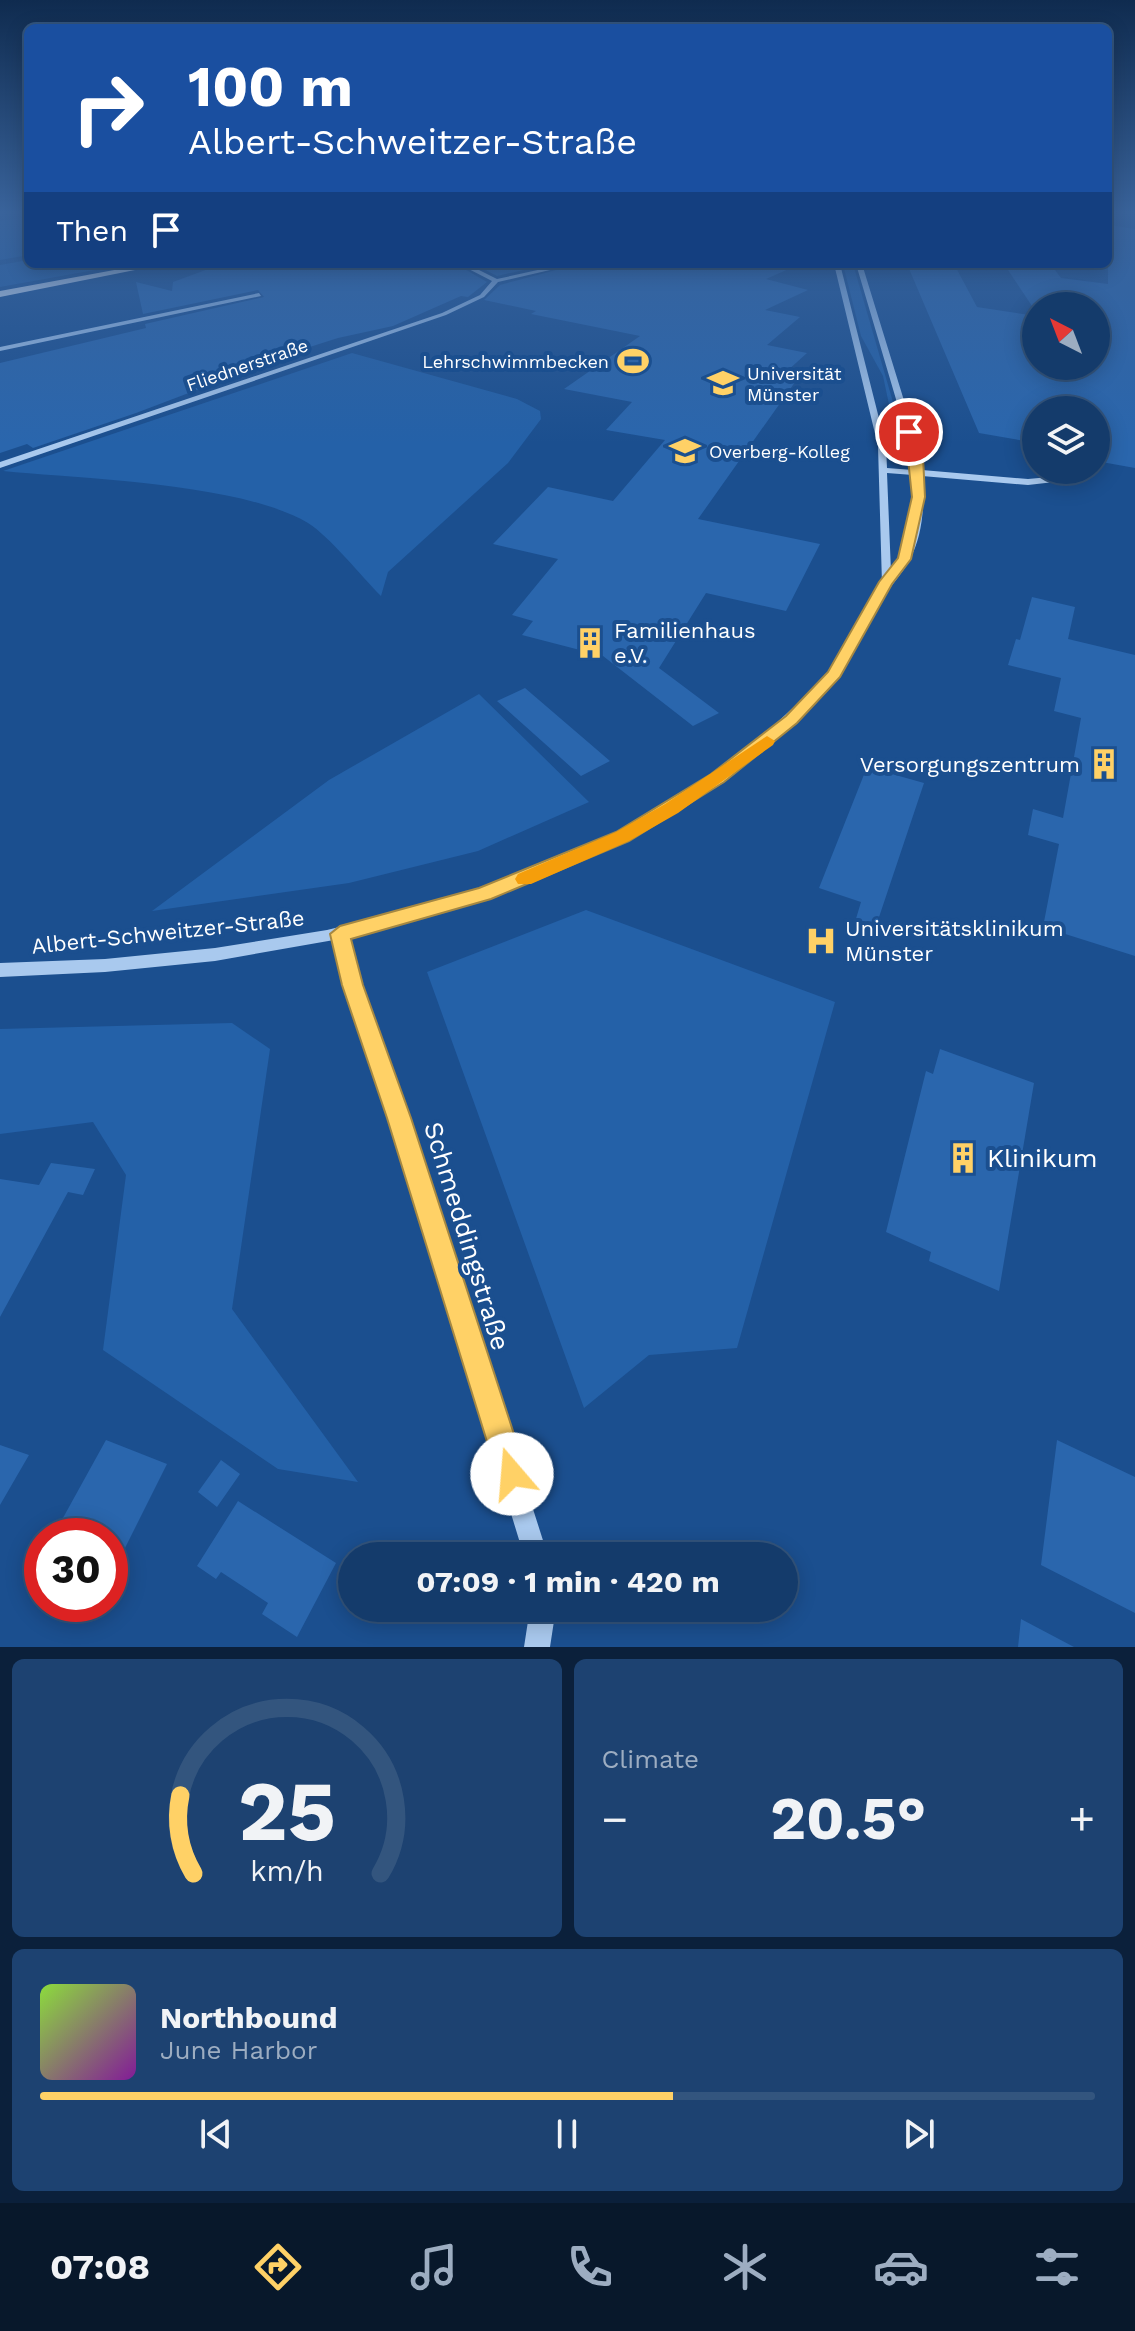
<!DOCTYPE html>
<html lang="en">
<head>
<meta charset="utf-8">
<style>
  :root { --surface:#143b6b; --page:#1d4271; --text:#f1f3f6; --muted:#9dadc1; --line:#33557e; --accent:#ffd166 }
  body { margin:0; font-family:"Work Sans",sans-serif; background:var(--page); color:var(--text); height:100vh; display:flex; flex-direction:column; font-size:30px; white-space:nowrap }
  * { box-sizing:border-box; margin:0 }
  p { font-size:26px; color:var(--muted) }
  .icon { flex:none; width:44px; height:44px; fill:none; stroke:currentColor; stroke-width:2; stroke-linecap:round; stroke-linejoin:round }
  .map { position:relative; height:1647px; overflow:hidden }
  .drawer { display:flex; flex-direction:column; gap:12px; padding:12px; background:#0b203b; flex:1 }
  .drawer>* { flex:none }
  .guide { position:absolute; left:24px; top:24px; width:1088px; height:244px; border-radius:12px; box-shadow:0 4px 20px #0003,0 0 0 2px var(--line); background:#1a4fa0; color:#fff; overflow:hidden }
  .needle { width:52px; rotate:318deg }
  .tools { position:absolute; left:1022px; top:292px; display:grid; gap:16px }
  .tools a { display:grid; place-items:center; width:88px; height:88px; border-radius:50%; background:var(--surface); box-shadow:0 4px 20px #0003,0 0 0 2px var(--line); font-size:40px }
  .speed { position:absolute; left:24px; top:1518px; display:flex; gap:16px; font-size:40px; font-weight:700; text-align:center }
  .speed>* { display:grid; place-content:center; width:104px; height:104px; border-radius:50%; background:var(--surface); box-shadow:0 4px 20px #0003,0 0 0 2px var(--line); line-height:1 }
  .speed .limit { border:12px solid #d22; background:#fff; color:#111 }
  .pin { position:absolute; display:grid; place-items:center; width:68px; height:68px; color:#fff; margin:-34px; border:4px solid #fff; border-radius:50%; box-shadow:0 2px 8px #0007 }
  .me { position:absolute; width:88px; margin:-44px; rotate:342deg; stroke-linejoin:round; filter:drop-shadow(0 0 6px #0008) }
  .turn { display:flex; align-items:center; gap:28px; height:168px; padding:0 32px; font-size:36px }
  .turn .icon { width:104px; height:104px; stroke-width:2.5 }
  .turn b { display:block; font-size:56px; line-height:68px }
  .then { display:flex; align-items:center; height:76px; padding:0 32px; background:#0003; gap:16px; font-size:30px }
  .big { font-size:60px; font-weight:700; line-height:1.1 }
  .drawer .widget { flex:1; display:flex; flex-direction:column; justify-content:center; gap:12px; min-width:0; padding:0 28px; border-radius:12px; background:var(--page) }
  .drawer .dial { align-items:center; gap:0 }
  .dial svg { height:208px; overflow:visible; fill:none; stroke:var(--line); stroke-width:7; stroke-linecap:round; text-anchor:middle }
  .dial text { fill:var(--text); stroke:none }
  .song { display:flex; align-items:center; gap:24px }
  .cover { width:96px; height:96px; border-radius:12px; background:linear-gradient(135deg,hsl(90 70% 55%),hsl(290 70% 35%)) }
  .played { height:8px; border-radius:4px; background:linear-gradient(90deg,var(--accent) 60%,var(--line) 60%) }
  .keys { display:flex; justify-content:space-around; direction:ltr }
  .heat { display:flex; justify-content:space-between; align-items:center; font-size:44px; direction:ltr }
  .drawer .tiles { flex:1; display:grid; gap:12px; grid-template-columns:1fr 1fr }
  .widget:last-child { grid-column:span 2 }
  .trip { position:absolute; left:338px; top:1542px; width:460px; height:80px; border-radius:40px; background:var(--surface); box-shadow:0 4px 20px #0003,0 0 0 2px var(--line); font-weight:700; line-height:80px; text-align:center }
  .tabs { display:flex; height:128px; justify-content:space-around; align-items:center; background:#08182b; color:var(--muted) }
  .tabs .icon { width:56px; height:56px }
  .tabs .selected { color:var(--accent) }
  .tabs b { font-size:36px; color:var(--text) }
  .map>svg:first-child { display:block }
</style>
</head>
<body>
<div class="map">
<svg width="1135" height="1647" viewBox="0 0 1135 1647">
  <rect width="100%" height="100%" fill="#1b4f8f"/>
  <path fill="#2461a8" d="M28 217V255L0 260V221Z
    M28 260V264H128L0 287V265Z
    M843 264H853L906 447H898L883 376 861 336Z
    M352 353 517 399 540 411 541 419 508 463 388 572 381 596C362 577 329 536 308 523 241 483 83 479 3 471Z
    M479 694 589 802 478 851 349 883 152 911 329 780Z
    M586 910 835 1002 737 1348 649 1355 584 1408 427 972Z
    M232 1023 270 1049 232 1309 358 1482 278 1469 103 1350 126 1175 93 1122 0 1134V1029Z"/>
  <path fill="#2a66ad" d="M1108 225 1135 229V468L1096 461V410H1036V443L979 433 907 264H954L977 307 1036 316V366H1096V306H1032L1004 264 1052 266 1061 278 1108 284Z
    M222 264H456L487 282 468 297 461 296 393 326 338 338 253 365 257 367 136 413 33 448 27 444 0 453V363L146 328 145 324 264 297 258 290 143 314 136 282 172 291 173 282Z
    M474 264H551L497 276Z
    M579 264H800L766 279 808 290 765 310 800 317 767 345 807 353 786 372 800 375 698 519 820 544 786 611 706 593 659 668 719 713 693 726 603 656 522 635 533 621 512 615 558 559 493 544 548 487 613 501 665 440 606 430 632 402 564 389 640 336 531 314 536 311 484 300 500 285Z
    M1032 597 1075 607 1068 639 1135 655V956L1043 927 1059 844 1028 835 1033 809 1063 818 1081 718 1054 711 1061 678 1008 665 1016 639 1020 640Z
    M525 688 610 761 581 776 497 701Z
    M867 767 924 783 872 938 852 932 861 902 819 888Z
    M940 1049 1034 1083 999 1291 929 1261 931 1252 886 1232 926 1071 933 1074Z
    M51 1163 95 1169 83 1195 68 1192 0 1317V1179L39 1185Z
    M106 1440 167 1464 110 1578V1536H53Z
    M1057 1440 1135 1477V1613L1041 1565Z
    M0 1445 29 1455 0 1505Z
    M221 1460 240 1474 217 1507 198 1492Z
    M238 1501 336 1563 297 1637 262 1614 268 1603 221 1572 216 1579 197 1566Z
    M1021 1619 1074 1647H1018Z"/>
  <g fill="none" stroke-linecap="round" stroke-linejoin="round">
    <path fill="#a9c9ee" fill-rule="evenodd" d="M459 264H467L497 279 565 264H576L498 282 484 297 446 315 0 468V462L442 313 480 295 492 281Z
      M834 264H840L886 446 887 468 913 470 906 433 856 264H862L914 433 922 470 1028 479 1060 476 1065 479 1063 481 1028 485 922 476C925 502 923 535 910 559 902 575 888 588 879 604 864 633 850 662 830 687 815 706 795 721 778 737 656 847 504 898 348 937L360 985 408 1118 548 1556H524L390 1118 344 985 334 940 215 961 105 972 0 977V963L105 959 215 948 327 930 437 903 540 868 641 821 733 763 821 682 843 651 882 584 878 446ZM887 473 913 475 914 483C913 515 910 546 891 572Z
      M259 293 261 296 0 351V347Z
      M530 1608H556L550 1647H524Z"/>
    <path fill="#f0f6ff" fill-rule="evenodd" d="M147 264H165L0 297V291Z"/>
  </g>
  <linearGradient id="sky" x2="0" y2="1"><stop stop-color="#0f2b4f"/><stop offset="0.48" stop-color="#39639b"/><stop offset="1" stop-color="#39639b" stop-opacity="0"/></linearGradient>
  <rect width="1135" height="443" fill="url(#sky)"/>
  <path fill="#ffd166" stroke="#a68842" stroke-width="2" d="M905 430 915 432 923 457 925 497 911 559 892 584 840 677 797 723 724 782 629 841 491 899 351 939 363 985 411 1118 527 1474 523 1484 512 1489 501 1484 497 1474 387 1118 342 985 330 934 340 926 479 888 616 832 711 774 786 716 828 672 879 582 898 558 912 497Z"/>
  <path fill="#f59e0b" d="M767 736 775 741 773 745 678 813 629 841 531 884H518L515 879 518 874 616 832 665 804Z"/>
  <defs>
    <symbol id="stadium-bare" viewBox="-9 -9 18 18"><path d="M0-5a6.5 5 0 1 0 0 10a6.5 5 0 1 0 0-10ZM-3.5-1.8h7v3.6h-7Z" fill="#ffd166" stroke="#1b4f8f" stroke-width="2.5" paint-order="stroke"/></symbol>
    <symbol id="university-bare" viewBox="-9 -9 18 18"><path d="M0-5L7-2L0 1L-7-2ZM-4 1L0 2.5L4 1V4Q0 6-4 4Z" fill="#ffd166" stroke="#1b4f8f" stroke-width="2.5" paint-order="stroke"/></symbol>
    <symbol id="school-bare" viewBox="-9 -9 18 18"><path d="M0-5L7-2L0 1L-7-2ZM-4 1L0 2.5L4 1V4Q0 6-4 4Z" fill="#ffd166" stroke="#1b4f8f" stroke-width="2.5" paint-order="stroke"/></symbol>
    <symbol id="building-bare" viewBox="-9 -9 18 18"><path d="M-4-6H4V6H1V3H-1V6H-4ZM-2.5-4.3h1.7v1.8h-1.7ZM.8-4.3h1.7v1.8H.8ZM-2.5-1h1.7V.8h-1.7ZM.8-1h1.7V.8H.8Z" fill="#ffd166" stroke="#1b4f8f" stroke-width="2.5" paint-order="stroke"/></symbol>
    <symbol id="hospital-bare" viewBox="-9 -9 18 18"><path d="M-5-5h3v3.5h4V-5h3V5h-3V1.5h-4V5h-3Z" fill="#ffd166" stroke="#1b4f8f" stroke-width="2.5" paint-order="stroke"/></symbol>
  </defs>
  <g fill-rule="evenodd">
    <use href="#stadium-bare" x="611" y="339" width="44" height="44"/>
    <use href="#university-bare" x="701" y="361" width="44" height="44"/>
    <use href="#school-bare" x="663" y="429" width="44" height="44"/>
    <use href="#building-bare" x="568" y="621" width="44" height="44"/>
    <use href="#building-bare" x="1082" y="742" width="44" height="44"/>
    <use href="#hospital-bare" x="799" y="919" width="44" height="44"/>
    <use href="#building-bare" x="941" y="1136" width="44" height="44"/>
  </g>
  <g text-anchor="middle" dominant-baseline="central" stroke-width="8" stroke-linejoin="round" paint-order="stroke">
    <g font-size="18" fill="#fff" stroke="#1b4f8f" text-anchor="start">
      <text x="609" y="361" text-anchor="end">Lehrschwimmbecken</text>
      <text x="747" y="373">Universität<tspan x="747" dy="21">Münster</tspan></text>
      <text x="709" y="451">Overberg-Kolleg</text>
    </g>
    <g font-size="18" fill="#fff" stroke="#1b4f8f">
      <text transform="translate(247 365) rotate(-19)">Fliednerstraße</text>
    </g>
    <g font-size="22" fill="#fff" stroke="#1b4f8f" text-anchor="start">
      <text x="614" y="630">Familienhaus<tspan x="614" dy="25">e.V.</tspan></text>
      <text x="1080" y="764" text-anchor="end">Versorgungszentrum</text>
      <text x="845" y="928">Universitätsklinikum<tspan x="845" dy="25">Münster</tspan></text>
    </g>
    <g font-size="22" fill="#fff" stroke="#1b4f8f">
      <text transform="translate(168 932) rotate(-6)">Albert-Schweitzer-Straße</text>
    </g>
    <g font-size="26" fill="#fff" stroke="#1b4f8f" text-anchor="start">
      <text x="987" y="1158">Klinikum</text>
    </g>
    <g font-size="26" fill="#fff" stroke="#1b4f8f">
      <text transform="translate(467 1236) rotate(73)">Schmeddingstraße</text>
    </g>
  </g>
</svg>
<div class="tools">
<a><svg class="needle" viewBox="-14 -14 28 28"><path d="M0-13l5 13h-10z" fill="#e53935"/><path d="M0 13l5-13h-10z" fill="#9dadc1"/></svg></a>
<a><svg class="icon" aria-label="layers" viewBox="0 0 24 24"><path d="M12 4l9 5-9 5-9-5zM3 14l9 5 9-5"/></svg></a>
</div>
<div class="speed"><div class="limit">30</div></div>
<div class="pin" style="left:909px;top:432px;background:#d93025"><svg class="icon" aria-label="arrive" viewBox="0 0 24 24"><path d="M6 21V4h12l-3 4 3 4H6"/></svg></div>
<svg class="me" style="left:512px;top:1474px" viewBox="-20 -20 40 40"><circle r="19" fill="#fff"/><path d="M0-13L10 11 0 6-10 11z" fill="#ffd166"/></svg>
<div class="trip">07:09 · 1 min · 420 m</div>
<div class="guide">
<div class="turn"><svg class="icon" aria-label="right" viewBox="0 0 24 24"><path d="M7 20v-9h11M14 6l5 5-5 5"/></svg><div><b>100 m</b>Albert-Schweitzer-Straße</div></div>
<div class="then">Then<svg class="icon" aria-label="arrive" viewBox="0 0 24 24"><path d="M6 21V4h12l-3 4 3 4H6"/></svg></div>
</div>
</div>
<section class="drawer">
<div class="tiles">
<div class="widget dial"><svg viewBox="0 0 100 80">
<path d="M14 69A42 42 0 1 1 86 69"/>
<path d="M14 69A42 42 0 0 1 9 39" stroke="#ffd166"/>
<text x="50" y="56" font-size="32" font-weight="700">25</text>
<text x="50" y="72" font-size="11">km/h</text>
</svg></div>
<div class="widget"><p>Climate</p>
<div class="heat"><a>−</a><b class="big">20.5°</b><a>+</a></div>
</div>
<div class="widget">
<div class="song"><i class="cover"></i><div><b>Northbound</b><p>June Harbor</p></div></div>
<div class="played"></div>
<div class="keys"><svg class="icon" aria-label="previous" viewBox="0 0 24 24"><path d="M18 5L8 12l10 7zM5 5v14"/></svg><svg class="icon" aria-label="pause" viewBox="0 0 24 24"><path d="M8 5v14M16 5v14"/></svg><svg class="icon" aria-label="next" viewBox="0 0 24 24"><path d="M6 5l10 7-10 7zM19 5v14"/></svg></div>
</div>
</div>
</section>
<nav class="tabs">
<b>07:08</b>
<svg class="icon selected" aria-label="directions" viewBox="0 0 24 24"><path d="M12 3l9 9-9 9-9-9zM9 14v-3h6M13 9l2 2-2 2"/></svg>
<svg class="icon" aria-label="music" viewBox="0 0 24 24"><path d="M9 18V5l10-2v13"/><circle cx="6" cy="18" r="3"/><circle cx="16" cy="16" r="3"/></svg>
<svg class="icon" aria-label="phone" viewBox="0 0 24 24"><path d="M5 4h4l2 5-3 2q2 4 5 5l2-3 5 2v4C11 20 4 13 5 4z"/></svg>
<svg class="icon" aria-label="climate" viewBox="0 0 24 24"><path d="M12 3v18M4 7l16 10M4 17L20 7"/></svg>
<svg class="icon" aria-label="car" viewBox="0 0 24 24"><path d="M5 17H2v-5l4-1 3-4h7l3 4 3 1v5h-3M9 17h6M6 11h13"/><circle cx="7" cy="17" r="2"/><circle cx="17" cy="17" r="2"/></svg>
<svg class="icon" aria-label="filters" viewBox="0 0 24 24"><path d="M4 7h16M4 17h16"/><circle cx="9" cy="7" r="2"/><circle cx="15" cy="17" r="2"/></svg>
</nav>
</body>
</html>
